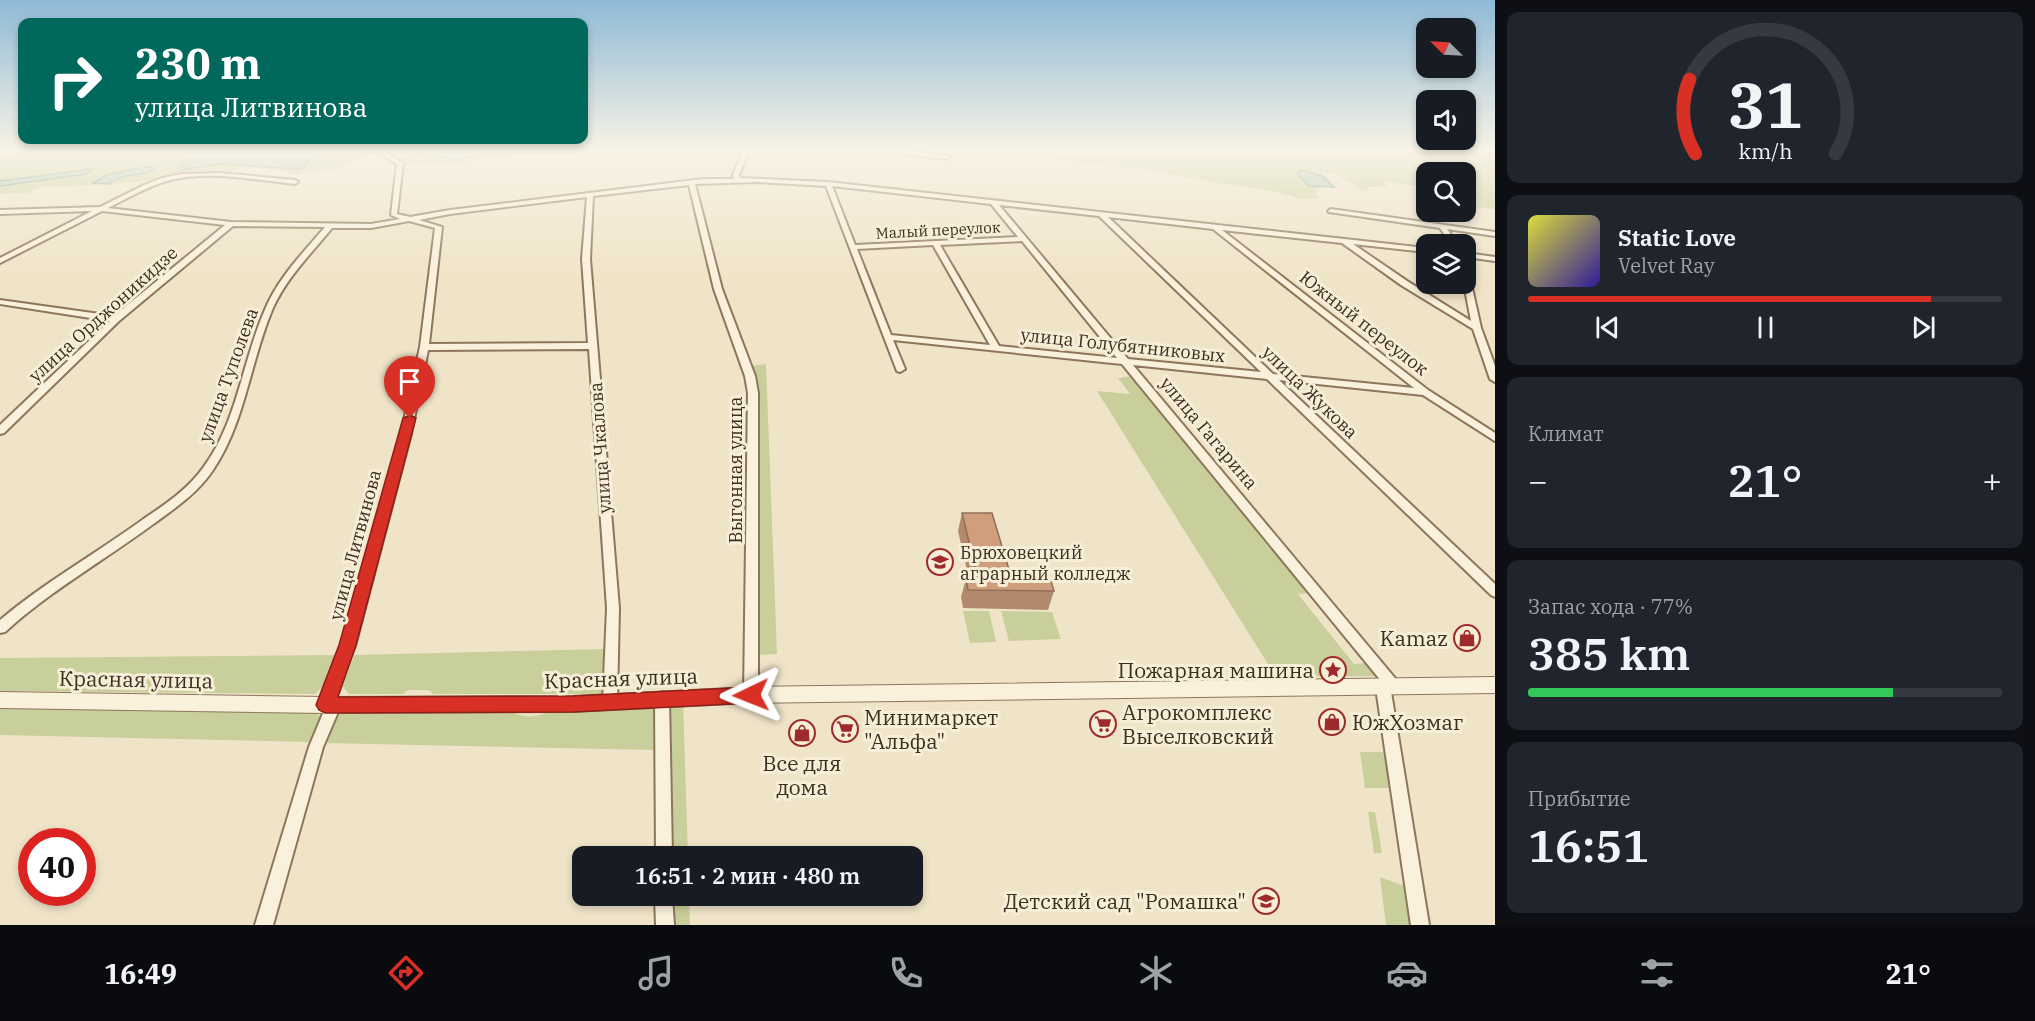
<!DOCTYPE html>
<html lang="ru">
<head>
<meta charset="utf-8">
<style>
  :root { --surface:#171b24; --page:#20242c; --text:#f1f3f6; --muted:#9ea1a6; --line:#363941; --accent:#d93025 }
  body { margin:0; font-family:"IBM Plex Serif",serif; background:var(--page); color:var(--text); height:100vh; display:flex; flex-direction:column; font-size:22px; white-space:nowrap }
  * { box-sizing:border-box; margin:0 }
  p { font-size:20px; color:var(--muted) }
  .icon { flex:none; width:33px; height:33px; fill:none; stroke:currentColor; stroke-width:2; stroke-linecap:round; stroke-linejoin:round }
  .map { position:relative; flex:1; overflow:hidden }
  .drawer { display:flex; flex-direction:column; gap:12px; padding:12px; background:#0d0f14; width:540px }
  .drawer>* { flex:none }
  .banner { position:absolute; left:18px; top:18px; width:570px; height:126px; border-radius:12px; box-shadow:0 3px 9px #0003; background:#00695c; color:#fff; overflow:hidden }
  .needle { width:39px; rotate:294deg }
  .fabs { position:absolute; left:1416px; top:18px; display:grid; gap:12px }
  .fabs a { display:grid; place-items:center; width:60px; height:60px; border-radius:12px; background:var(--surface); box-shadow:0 3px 9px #0003; font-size:30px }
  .speed { position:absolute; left:18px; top:828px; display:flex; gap:12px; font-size:30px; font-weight:700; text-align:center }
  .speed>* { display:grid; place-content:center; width:78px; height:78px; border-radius:50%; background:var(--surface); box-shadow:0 3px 9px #0003; line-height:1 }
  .speed .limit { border:9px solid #d22; background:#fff; color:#111 }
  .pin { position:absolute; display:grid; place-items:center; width:51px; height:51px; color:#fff; margin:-62px -26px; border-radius:50% 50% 50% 0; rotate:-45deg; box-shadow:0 0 6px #0007 }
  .pin .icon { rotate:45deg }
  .me { position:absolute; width:66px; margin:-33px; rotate:268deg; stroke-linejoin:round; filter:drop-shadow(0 0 4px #0008) }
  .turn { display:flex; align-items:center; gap:21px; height:126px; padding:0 18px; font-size:27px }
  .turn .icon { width:78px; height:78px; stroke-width:2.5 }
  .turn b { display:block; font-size:42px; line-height:51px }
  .big { font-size:45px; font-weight:600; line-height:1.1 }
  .drawer .card { flex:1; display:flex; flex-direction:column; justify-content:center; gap:9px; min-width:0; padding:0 21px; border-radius:12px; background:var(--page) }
  .drawer .dial { align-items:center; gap:0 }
  .dial svg { height:156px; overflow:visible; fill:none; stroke:var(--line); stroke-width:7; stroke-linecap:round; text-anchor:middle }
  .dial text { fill:var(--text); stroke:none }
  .song { display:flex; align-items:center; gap:18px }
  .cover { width:72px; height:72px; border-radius:9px; background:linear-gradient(135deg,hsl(60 70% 55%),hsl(250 70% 35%)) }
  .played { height:6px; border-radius:3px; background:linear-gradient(90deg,var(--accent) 85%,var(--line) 85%) }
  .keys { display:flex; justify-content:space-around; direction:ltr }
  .heat { display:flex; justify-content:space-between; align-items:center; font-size:33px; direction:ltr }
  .charge { height:9px; border-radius:4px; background:linear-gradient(90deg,#34c759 77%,var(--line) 0) }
  .trip { position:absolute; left:572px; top:846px; width:351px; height:60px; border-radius:12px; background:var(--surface); box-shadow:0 3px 9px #0003; font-weight:600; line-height:60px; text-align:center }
  .dock { display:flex; height:96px; justify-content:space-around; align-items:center; background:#090b0e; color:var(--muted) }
  .dock .icon { width:42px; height:42px }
  .dock .active { color:var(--accent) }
  .dock b { font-size:27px; color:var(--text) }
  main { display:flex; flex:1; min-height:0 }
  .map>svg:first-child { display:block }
</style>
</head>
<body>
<main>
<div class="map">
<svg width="1495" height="925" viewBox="0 0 1495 925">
  <rect width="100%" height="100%" fill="#f0e4c8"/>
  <path fill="#c9cf9b" d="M15 150H202L191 155 181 165 187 170 220 164 292 170 305 166 307 162 321 150H416L421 155 452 158 455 163 403 164 385 150 369 154 335 171H318L291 175 284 171 238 166 236 170 227 173H191L161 179 106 185 41 187 28 193 0 194V155Z
    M514 150H602L595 153 582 150 580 151 582 152H575L577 150 513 155 460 163 462 158 475 154Z
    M1003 150H1495V209L1466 206V172H1426V188L1385 181 1384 183 1387 187H1368L1369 191 1356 188 1357 185C1343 181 1337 171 1321 173L1334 183 1310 171H1298C1300 181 1309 186 1319 187L1315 191 1318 198 1302 199 1267 190 1223 184 1148 170 1040 158Z
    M766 364 777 654 757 655V393L751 366Z
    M1133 376 1309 593 1298 594 1354 664 1367 663 1377 676 1276 677 1097 391 1130 394 1118 378Z
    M963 611H989L996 642 970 643Z
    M1001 611 1052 612 1061 639 1009 641Z
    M606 649 603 694H433L429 690H409L403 694H349L342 686 354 655Z
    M338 655 326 684 315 694 0 691V658Z
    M667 701H683L688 856H669Z
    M0 707 314 711 320 716 309 742 0 735Z
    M656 707 654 750 324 743 334 719 342 711 509 710C521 718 538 719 550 710Z
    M1360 752H1385L1391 788H1365Z
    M1368 812H1375L1382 853H1374Z
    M1380 877 1407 887 1412 925H1386Z
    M670 896H689L690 925H670Z"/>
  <path fill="#a9c4bc" stroke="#6f938a" stroke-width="1.5" d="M202 150H321L307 162 305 167 299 169 220 164 180 170 183 161Z
    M416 150H514L462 158 461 162H452V158L421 155Z
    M146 167 155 168C144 178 123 171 109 184L93 183 109 174Z
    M93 169 86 174 0 186V181Z
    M1300 170 1322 176 1334 187 1309 186 1297 173Z"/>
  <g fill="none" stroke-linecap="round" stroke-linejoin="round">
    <defs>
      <path id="minor" d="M382 150 403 163 397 214 410 217 450 210 703 179H734L733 175 743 150H749L739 175 740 178 828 182 1426 248V252L1353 244 1407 281 1471 321 1464 284H1466V274H1469L1481 328 1495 366V382L1490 379 1473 329 1401 285 1342 243 1222 230 1428 390 1495 433V441L1423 395 1279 380 1495 584V597L1491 595 1267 379 1133 365 1399 683 1401 687 1399 691 1394 693 1391 692 1429 925H1411L1376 688 1378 684 1382 682 1122 364 893 340 905 369 900 372 897 371 826 186 757 182 695 184 722 289 755 376 758 393V695L756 699 751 701 746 699 744 695 748 393 745 376 714 289 689 185 593 196 590 259 619 608 617 702 615 706 610 708 605 706 603 702 607 608 589 349 428 350 411 434 355 646 334 699 339 701 341 705 323 747 273 925H255L309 747 324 711 320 709 318 705 341 646 401 434 420 347 435 228 409 221 371 228H332C311 254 287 277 273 308 250 361 246 421 213 470 198 493 174 509 152 525 103 561 50 591 5 632L0 633V620C45 582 97 553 145 518 166 504 188 489 203 468 237 423 242 363 264 312 277 279 302 254 325 227L233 226 119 321 4 433 0 434V425L110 321 0 304V300L114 316 225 225 102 211 0 263V258L92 211 0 214V210L100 207 144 185 162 178 182 174 220 173 295 180 298 182 295 184C253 180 205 169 164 182 144 188 126 199 108 208L231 222 371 224 400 219 391 215 397 164 380 153 379 152ZM832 186 991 204 1018 237 855 245ZM587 197 582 259 588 343 429 344 442 227 419 220 450 214ZM999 205 1099 216 1261 372 1128 359ZM1108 217 1213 229 1414 388 1273 374ZM1022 241 1117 358 999 346 940 245ZM933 245 990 345 891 335 857 249Z
        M883 150H900L947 155 950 157 947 159 886 152Z
        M1331 209 1495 232V236L1447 229 1458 244H1451L1440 228 1329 212 1328 211Z
        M1466 253 1495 257V261L1466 257Z
        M662 692 667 694 669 698 672 856H656L655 698 657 694Z
        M655 896H672L674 925H656Z"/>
      <path id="tertiary" d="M1495 677V693L751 703 573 712 325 713 0 708V692L325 697 573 696 751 687Z"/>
    </defs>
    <use href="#minor" stroke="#8d765c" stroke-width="4"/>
    <use href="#tertiary" stroke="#8d765c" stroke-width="2"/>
    <use href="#minor" fill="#faf1dc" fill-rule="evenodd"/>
    <use href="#tertiary" fill="#faf1dc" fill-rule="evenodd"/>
  </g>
  <path fill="#b2896c" d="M962 513 1010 573 1031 581 1054 591 1048 610 963 608 961 597 966 579H969L958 531Z"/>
  <path fill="#cf9f7d" stroke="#916f58" stroke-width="1.5" d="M962 513H992L1010 573 1028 574 1031 581H1051L1054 591 968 590 966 579H978Z"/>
  <linearGradient id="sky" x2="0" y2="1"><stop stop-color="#8fbad6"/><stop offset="0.54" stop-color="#f8f3e6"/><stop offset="1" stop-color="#f8f3e6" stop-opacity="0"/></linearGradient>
  <rect width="1495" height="279" fill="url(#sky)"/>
  <path fill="#d93025" stroke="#8d1f18" stroke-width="1.5" d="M410 415 416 418 356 645 338 697 573 696 751 687 757 689 760 695 757 700 751 703 573 712 325 713 319 710 316 705 339 645 403 418Z"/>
  <defs>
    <symbol id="university-ring" viewBox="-11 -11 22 22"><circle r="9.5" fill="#f7eed8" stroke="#9e2a2b" stroke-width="1.5"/><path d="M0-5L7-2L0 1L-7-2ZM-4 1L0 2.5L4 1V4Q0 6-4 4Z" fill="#9e2a2b"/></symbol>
    <symbol id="shop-ring" viewBox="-11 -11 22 22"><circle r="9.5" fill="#f7eed8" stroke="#9e2a2b" stroke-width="1.5"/><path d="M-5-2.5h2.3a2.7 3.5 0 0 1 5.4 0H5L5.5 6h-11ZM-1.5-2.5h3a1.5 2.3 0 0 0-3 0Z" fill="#9e2a2b"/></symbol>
    <symbol id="sight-ring" viewBox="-11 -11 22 22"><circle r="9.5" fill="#f7eed8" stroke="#9e2a2b" stroke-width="1.5"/><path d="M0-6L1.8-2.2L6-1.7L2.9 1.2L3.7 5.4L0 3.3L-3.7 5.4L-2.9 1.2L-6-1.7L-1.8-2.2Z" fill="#9e2a2b"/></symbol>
    <symbol id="supermarket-ring" viewBox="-11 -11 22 22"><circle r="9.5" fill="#f7eed8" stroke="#9e2a2b" stroke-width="1.5"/><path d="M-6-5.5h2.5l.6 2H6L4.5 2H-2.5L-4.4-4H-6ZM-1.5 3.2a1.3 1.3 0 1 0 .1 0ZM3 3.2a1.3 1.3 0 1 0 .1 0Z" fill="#9e2a2b"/></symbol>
    <symbol id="school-ring" viewBox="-11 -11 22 22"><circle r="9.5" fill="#f7eed8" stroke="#9e2a2b" stroke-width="1.5"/><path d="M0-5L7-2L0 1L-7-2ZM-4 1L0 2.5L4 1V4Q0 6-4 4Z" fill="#9e2a2b"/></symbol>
  </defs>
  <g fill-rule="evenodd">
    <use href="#university-ring" x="925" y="547" width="30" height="30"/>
    <use href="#shop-ring" x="1452" y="623" width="30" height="30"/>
    <use href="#sight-ring" x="1318" y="655" width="30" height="30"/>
    <use href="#shop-ring" x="1317" y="707" width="30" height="30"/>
    <use href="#supermarket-ring" x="1088" y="709" width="30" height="30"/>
    <use href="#supermarket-ring" x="830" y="714" width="30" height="30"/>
    <use href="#shop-ring" x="787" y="718" width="30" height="30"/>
    <use href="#school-ring" x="1251" y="886" width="30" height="30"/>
  </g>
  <g text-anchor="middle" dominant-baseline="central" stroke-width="6" stroke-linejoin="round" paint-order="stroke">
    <g font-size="15" fill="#3d2e20" stroke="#f7eed8">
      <text transform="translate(938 230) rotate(-3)">Малый переулок</text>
    </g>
    <g font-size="18" fill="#3d2e20" stroke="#f7eed8">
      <text transform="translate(103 314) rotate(-42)">улица Орджоникидзе</text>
      <text transform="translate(1364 323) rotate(38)">Южный переулок</text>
      <text transform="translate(1123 345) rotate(6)">улица Голубятниковых</text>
      <text transform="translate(228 375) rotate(-70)">улица Туполева</text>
      <text transform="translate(1310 392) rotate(44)">улица Жукова</text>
      <text transform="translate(1209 433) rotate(50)">улица Гагарина</text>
      <text transform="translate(600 448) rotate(-94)">улица Чкалова</text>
      <text transform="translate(735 470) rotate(-90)">Выгонная улица</text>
      <text transform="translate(355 545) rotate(-75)">улица Литвинова</text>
    </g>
    <g font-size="18" fill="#3d2e20" stroke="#f7eed8" text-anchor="start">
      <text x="960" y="552">Брюховецкий<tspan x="960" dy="21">аграрный колледж</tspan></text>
    </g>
    <g font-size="21" fill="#3d2e20" stroke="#f7eed8" text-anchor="end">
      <text x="1448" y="638">Kamaz</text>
      <text x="1314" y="670">Пожарная машина</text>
      <text x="1122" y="712" text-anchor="start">Агрокомплекс<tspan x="1122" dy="24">Выселковский</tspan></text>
      <text x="864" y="717" text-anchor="start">Минимаркет<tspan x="864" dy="24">"Альфа"</tspan></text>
      <text x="1352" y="722" text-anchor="start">ЮжХозмаг</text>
      <text x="802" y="763" text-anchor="middle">Все для<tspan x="802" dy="24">дома</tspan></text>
      <text x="1246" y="901">Детский сад "Ромашка"</text>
    </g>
    <g font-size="21" fill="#3d2e20" stroke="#f7eed8">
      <text transform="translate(621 678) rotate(-2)">Красная улица</text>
      <text transform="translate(136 679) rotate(1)">Красная улица</text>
    </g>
  </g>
</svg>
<div class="fabs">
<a><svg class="needle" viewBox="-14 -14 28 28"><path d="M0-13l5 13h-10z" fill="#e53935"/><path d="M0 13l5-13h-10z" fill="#9ea1a6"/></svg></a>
<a><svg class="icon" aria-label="sound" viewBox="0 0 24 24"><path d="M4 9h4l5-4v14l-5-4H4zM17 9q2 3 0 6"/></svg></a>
<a><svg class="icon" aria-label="search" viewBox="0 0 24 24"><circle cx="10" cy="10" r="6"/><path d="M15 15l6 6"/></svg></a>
<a><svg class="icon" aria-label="layers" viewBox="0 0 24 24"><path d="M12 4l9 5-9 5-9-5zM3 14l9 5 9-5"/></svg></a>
</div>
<div class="speed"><div class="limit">40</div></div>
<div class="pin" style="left:410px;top:418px;background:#d93025"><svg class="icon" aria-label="arrive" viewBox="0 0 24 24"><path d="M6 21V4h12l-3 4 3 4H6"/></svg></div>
<svg class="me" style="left:751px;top:695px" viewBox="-20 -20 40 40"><path d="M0-17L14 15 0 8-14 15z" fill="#d93025" stroke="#fff" stroke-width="4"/></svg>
<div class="trip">16:51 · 2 мин · 480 m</div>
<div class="banner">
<div class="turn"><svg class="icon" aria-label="right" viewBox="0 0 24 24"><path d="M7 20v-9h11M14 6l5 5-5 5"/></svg><div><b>230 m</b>улица Литвинова</div></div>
</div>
</div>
<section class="drawer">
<div class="card dial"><svg viewBox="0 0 100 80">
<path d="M14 69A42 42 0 1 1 86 69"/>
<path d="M14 69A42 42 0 0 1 11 31" stroke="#d93025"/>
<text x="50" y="56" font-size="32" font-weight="700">31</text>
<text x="50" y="72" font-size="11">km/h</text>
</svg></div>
<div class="card">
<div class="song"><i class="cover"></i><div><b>Static Love</b><p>Velvet Ray</p></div></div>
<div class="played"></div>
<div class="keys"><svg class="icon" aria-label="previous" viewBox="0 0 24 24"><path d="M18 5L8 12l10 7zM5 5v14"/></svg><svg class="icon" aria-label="pause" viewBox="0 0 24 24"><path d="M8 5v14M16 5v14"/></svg><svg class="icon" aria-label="next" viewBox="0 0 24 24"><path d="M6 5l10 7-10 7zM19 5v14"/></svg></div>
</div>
<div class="card"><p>Климат</p>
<div class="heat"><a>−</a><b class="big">21°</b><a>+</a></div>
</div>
<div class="card"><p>Запас хода · 77%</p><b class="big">385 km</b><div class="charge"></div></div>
<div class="card"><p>Прибытие</p><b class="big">16:51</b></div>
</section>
</main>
<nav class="dock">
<b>16:49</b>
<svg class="icon active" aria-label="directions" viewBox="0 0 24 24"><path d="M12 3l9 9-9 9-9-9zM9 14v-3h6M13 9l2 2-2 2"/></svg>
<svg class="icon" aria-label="music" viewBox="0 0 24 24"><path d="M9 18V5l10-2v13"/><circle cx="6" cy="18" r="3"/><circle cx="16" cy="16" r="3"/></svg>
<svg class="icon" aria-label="phone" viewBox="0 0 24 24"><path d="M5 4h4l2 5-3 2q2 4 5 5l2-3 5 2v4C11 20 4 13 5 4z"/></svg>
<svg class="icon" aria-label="climate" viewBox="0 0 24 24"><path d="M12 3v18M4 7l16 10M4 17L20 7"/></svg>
<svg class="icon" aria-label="car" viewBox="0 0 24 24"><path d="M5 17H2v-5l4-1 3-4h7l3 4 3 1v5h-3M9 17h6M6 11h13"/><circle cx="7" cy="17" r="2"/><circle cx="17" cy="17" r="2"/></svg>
<svg class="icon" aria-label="filters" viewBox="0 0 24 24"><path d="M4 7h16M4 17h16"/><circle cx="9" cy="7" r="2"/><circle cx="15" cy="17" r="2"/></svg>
<b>21°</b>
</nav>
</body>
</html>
